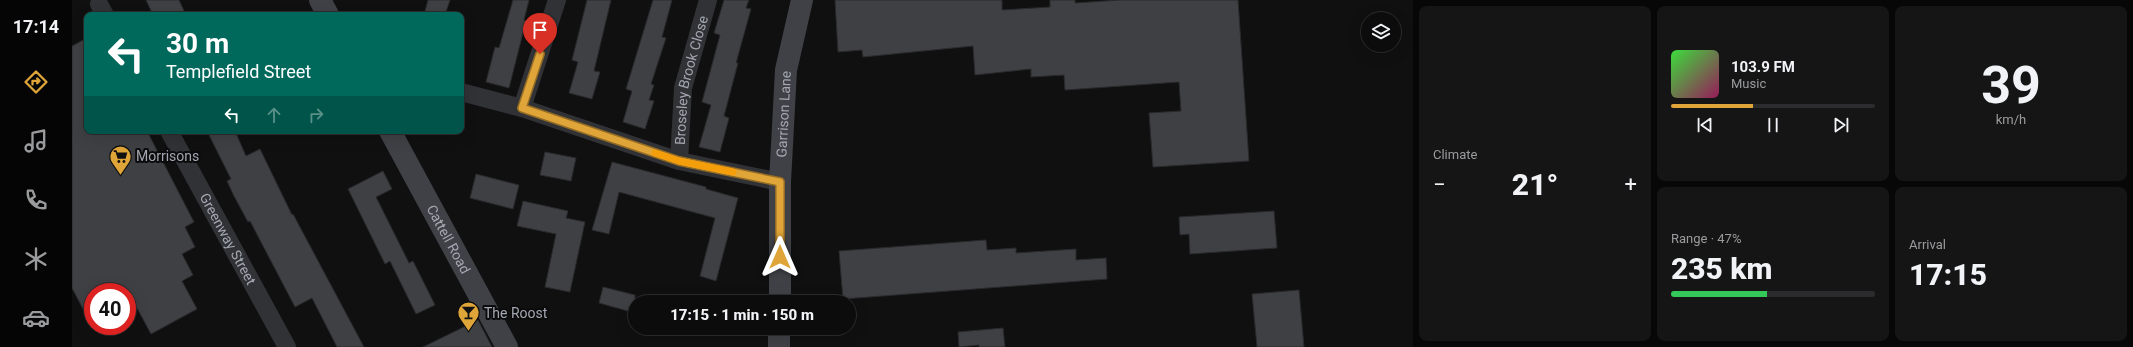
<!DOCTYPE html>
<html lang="en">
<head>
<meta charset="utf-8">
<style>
  :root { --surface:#0c0c0d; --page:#151516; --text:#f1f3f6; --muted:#9a9b9d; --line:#2c2c2e; --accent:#e0a539 }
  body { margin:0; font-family:Roboto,sans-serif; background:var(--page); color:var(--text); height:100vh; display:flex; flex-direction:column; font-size:15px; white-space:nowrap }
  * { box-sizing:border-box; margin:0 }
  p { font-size:13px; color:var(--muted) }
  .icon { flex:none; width:22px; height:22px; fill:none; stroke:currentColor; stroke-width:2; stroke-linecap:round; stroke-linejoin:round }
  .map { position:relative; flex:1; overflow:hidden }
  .details { display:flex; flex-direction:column; gap:6px; padding:6px; background:#070707; width:720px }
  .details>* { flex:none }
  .hud { position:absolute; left:12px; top:12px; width:380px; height:122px; border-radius:8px; box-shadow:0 4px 16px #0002,0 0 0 1px var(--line); background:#00695c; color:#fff; overflow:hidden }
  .fabs { position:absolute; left:1289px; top:12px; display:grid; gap:8px }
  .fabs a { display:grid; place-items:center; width:40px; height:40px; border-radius:50%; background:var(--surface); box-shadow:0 4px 16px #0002,0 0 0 1px var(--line); font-size:20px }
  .speed { position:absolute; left:12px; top:283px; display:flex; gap:8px; font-size:20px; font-weight:700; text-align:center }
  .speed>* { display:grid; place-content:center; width:52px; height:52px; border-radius:50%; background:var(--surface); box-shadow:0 4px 16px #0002,0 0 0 1px var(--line); line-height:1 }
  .speed .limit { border:6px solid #d22; background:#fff; color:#111 }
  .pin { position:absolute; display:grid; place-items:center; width:34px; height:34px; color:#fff; margin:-41px -17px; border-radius:50% 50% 50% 0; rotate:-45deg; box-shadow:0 0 4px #0007 }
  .pin .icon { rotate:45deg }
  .me { position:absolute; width:44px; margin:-22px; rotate:0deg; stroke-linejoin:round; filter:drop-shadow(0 0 3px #0008) }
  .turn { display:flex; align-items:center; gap:14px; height:84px; padding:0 16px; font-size:18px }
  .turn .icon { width:52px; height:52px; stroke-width:2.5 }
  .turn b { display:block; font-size:28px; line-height:34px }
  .lanes { display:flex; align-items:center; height:38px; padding:0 16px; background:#0003; justify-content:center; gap:20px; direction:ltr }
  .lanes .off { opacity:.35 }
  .big { font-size:30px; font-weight:800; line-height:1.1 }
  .details .widget { flex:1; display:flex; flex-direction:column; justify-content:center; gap:6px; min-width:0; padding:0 14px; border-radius:8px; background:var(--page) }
  .details .dial { align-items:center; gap:0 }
  .dial b { font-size:52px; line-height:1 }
  .song { display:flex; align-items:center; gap:12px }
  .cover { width:48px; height:48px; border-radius:6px; background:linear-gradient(135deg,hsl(120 70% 55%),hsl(330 70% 35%)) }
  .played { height:4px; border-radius:2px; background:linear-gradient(90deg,var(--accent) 40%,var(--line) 40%) }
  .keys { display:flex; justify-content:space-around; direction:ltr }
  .heat { display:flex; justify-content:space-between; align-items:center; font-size:22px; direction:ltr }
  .charge { height:6px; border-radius:3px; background:linear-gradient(90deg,#34c759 47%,var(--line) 0) }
  .details .tiles { flex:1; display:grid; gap:6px; grid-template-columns:repeat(3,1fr) }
  .widget:first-child { grid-row:span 2 }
  .trip { position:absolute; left:556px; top:295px; width:228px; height:40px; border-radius:20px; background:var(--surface); box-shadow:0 4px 16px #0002,0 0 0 1px var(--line); font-weight:800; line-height:40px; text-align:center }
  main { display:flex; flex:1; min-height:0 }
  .tab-bar { display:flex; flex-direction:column; width:72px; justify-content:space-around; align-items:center; background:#050505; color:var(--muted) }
  .tab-bar .icon { width:28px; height:28px }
  .tab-bar .selected { color:var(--accent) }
  .tab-bar b { font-size:18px; color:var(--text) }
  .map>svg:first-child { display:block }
</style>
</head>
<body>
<main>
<nav class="tab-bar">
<b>17:14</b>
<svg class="icon selected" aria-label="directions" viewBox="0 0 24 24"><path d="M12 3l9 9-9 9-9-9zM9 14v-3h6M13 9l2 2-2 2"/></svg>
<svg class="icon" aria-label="music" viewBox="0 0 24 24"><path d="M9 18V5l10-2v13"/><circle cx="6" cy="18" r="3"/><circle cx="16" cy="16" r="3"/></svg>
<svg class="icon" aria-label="phone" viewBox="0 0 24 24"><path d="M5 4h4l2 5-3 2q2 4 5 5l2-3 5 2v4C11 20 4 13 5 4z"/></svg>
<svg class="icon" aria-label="climate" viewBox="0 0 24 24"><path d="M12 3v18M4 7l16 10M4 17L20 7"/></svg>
<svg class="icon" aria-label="car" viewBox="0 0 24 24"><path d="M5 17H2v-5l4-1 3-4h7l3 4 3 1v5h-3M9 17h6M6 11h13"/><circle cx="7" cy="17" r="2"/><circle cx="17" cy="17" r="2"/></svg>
</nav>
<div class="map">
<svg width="1341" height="347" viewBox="0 0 1341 347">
  <rect width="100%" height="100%" fill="#101011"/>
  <path fill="#3f4044" stroke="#2a2a2d" d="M74 0H107L114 15H81Z
    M356 0H378L373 15H352Z
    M441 0H457L452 20 454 21 437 88 414 82 423 47 427 48Z
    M515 0H539L522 71 528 72 520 99 497 93 506 62 500 60Z
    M581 0H600L590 37 594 38 579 84 582 85 577 100 582 101 573 129 551 122 560 91 554 89Z
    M652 0H677L674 8 679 9 664 63H666L652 116 657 118 648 152 627 147 639 105 630 102 648 35 642 33Z
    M763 0H930V10L978 7V0H1003V3L1048 0H1166L1177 161 1081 167 1077 113 1109 111 1107 82 993 90 992 75 959 77V69L903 75 901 46 791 57 790 50 766 52Z
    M15 38V131H75L122 222 113 227 123 247 110 254 121 275 110 281 125 309 79 334 65 308 55 314V292H21V328L0 288V46Z
    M135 131H163L174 156 188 149 220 215 221 214 292 347H265L240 298 223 307 178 221 176 222 162 196 155 181 159 179Z
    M473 152 504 158 499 181 468 175Z
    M540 162 634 187V189L666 198 644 281 628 276 643 218 547 192 537 234 520 230Z
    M311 171 320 189 304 197 337 263 341 261 363 305 344 314 318 261 313 264 276 189Z
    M404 174 447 185 441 209 398 198Z
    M451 201 496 211 494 218 513 222 498 292 473 287 484 234 445 226Z
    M1202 211 1205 248 1118 254 1117 234 1108 235 1107 217Z
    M914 240 915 250 944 248V253L1004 249V260L1034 258 1035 279 771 299 767 251Z
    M531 287 563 295V313L527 303Z
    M1227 290 1232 347H1185L1180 294Z
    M406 320 420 347H351Z
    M931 328 933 347H907V345L887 347 886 332Z"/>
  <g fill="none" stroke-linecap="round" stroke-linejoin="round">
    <g stroke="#313236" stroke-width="18">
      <path d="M27 4 33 15"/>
      <path d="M389 92 450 108 607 161 708 182"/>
      <path d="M450 108 485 0"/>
      <path id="s1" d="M97 131 215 347"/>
      <path id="s2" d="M607 161 611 88 636 0"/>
    </g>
    <g stroke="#404146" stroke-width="22">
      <path d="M248 0 256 15"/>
      <path id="s3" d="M318 131 435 347"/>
      <path id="s4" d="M708 302V182L714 70 730 0"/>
      <path d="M707 347V328"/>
    </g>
  </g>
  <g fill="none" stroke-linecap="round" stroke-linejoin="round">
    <defs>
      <path id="route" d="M468 54 450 108 607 161 708 182V257"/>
    </defs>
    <use href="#route" stroke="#926b25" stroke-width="10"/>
    <use href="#route" stroke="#e0a539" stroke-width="7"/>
    <path stroke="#f59e0b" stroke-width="7" d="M583 153 607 161 661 172"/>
  </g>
  <defs>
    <symbol id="supermarket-pin" viewBox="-11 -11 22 30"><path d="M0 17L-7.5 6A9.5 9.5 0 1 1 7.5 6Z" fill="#e0a539" stroke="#0b0b0c"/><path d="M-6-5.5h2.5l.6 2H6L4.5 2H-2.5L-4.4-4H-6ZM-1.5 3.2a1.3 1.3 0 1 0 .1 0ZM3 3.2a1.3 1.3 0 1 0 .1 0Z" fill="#111"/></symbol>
    <symbol id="bar-pin" viewBox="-11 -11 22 30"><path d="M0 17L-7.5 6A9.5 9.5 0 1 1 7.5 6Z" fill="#e0a539" stroke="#0b0b0c"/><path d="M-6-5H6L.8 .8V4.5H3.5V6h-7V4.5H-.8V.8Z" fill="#111"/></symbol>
  </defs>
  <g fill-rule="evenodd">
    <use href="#supermarket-pin" x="36" y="144" width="25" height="34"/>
    <use href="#bar-pin" x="384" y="300" width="25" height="34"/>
  </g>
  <g text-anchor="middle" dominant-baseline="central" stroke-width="4" stroke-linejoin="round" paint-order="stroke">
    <g font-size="14" fill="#a2a7b1" stroke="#0b0b0c">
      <text stroke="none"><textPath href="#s2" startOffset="82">Broseley Brook Close</textPath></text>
      <text stroke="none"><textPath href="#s4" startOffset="188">Garrison Lane</textPath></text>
      <text stroke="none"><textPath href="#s1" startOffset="123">Greenway Street</textPath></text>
      <text stroke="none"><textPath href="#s3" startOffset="123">Cattell Road</textPath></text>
    </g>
    <g font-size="14" fill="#a2a7b1" stroke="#0b0b0c" text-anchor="start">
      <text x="64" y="156">Morrisons</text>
      <text x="412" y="313">The Roost</text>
    </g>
  </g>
</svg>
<div class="fabs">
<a><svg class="icon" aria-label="layers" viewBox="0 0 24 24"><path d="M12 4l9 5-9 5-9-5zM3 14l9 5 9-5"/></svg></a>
</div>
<div class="speed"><div class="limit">40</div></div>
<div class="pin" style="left:468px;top:54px;background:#d93025"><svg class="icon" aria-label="arrive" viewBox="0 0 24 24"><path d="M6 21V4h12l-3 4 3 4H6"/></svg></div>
<svg class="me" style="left:708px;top:257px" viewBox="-20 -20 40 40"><path d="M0-17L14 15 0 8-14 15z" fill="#e0a539" stroke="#fff" stroke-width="4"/></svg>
<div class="trip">17:15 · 1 min · 150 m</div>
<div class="hud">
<div class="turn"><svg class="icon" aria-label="left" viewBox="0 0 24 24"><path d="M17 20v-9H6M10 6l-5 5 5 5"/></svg><div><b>30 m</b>Templefield Street</div></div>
<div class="lanes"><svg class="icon" aria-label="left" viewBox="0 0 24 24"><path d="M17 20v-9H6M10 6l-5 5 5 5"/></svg><svg class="icon off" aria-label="ahead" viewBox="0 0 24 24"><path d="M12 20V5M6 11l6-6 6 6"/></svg><svg class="icon off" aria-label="right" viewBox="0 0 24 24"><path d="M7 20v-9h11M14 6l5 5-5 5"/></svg></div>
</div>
</div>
<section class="details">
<div class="tiles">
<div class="widget"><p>Climate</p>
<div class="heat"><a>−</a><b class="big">21°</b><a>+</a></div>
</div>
<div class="widget">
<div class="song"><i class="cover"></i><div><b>103.9 FM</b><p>Music</p></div></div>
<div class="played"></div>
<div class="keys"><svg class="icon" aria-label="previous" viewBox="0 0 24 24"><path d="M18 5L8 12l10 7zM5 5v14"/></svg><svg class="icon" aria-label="pause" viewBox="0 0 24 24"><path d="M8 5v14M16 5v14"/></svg><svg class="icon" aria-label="next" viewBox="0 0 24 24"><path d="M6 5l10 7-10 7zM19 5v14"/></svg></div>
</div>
<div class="widget dial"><b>39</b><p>km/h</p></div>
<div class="widget"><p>Range · 47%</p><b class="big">235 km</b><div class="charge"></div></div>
<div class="widget"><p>Arrival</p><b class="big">17:15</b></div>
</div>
</section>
</main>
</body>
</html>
